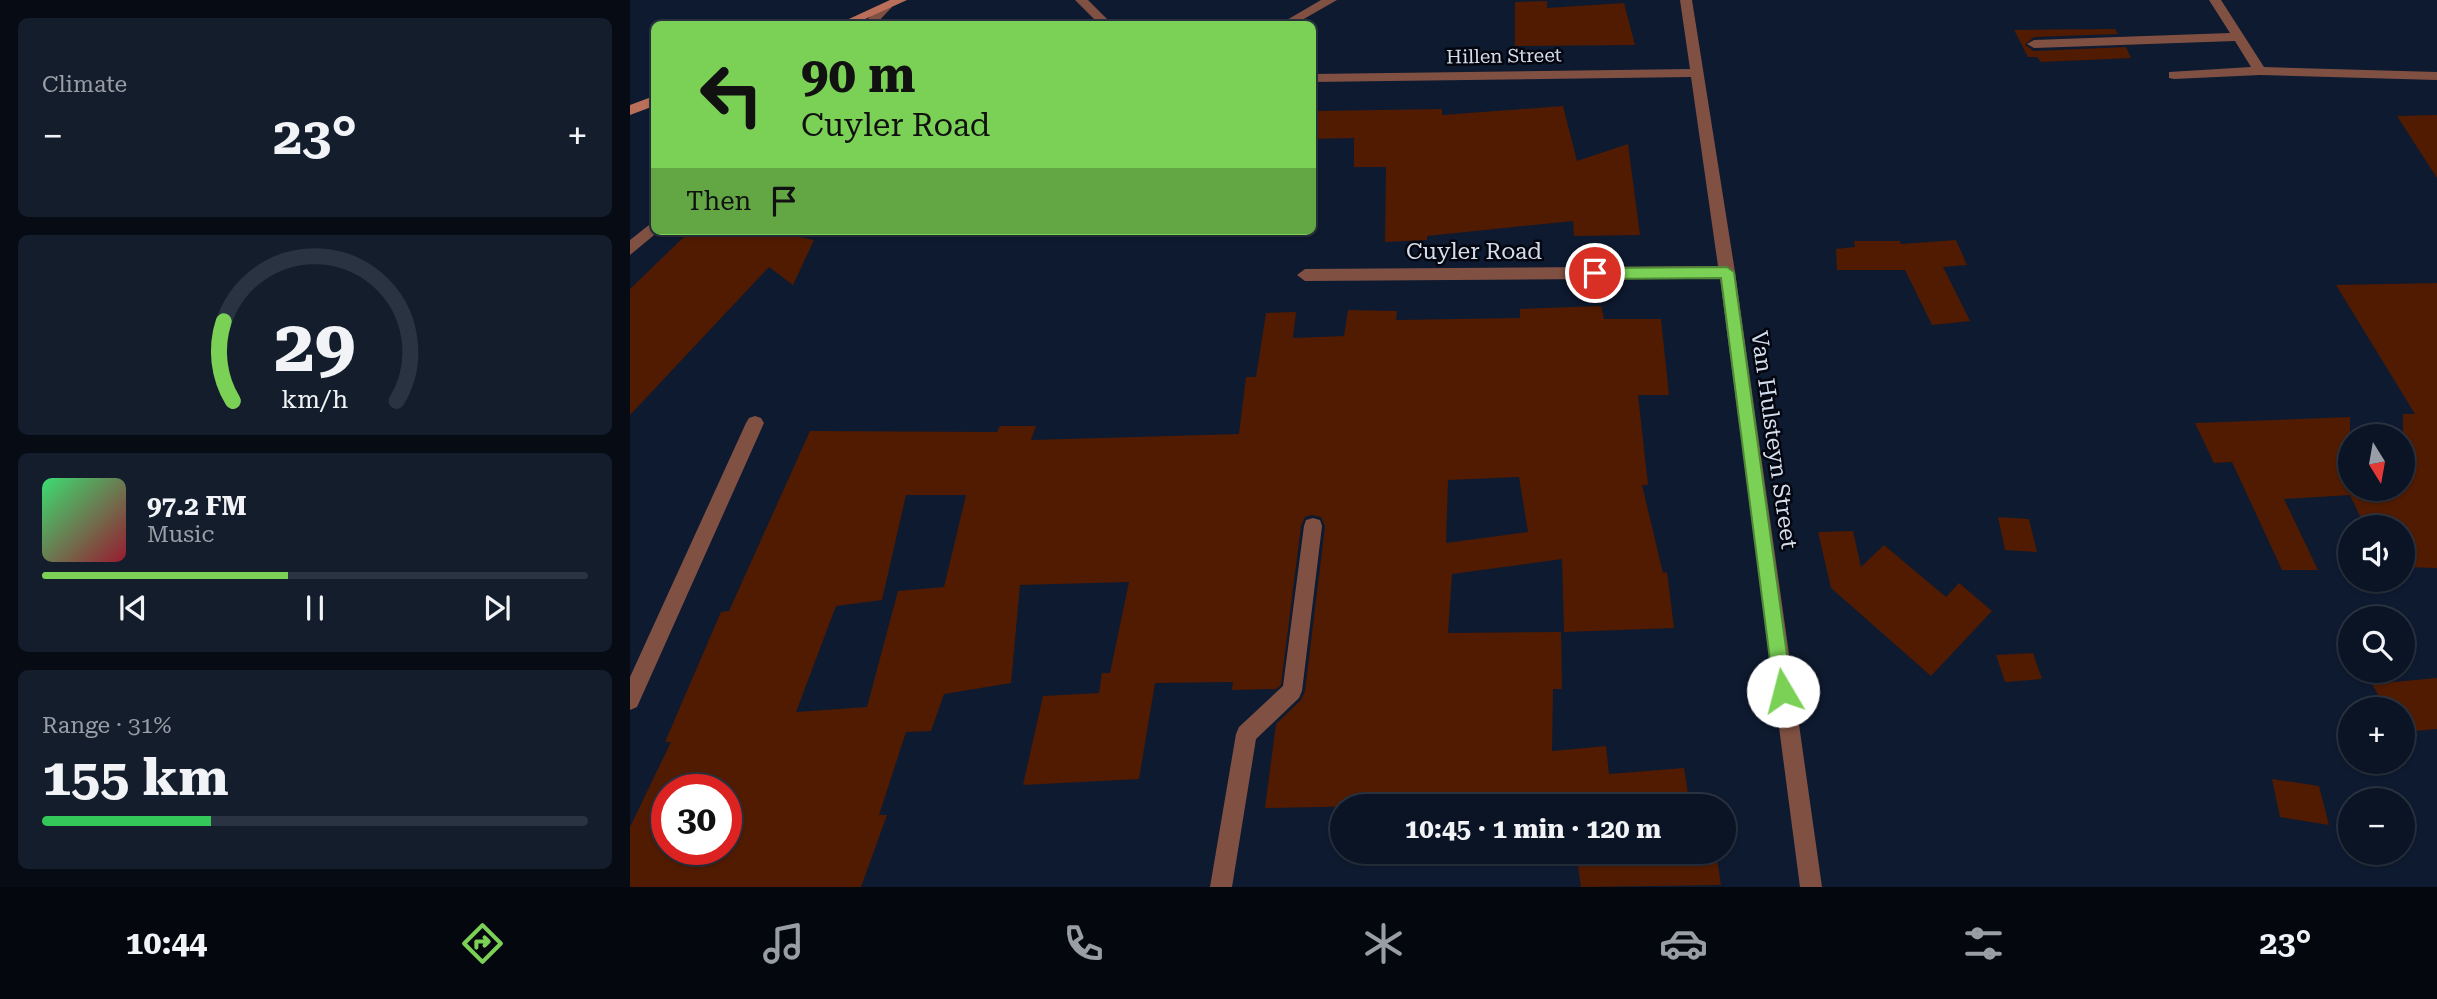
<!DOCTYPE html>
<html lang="en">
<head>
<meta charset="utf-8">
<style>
  :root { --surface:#0a1424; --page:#131d2c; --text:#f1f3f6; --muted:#999ea6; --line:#2a3341; --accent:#7bd156 }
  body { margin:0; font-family:"Roboto Serif",serif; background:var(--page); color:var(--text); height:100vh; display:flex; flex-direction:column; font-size:26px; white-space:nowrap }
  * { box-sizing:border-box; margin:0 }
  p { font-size:23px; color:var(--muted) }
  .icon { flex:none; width:38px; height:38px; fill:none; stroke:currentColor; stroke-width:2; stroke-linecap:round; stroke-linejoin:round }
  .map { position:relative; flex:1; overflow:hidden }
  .drawer { display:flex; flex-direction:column; gap:18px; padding:18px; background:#060b14; width:630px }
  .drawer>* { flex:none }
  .top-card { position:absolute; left:21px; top:21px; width:665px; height:214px; border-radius:10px; box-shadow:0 2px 5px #0004,0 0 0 2px var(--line); background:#7bd156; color:#111; overflow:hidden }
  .needle { width:46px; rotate:169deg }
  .controls { position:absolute; left:1708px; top:424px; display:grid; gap:14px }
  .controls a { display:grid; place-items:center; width:77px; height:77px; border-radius:50%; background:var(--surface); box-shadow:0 2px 5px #0004,0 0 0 2px var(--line); font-size:35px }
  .speed { position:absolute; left:21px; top:774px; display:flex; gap:14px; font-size:35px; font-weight:700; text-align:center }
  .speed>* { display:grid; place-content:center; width:91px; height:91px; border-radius:50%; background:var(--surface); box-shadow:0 2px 5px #0004,0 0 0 2px var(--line); line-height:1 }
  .speed .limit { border:10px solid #d22; background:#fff; color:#111 }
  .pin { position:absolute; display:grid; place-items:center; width:60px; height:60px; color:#fff; margin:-30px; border:4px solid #fff; border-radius:50%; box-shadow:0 2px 7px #0007 }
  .me { position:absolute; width:77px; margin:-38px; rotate:352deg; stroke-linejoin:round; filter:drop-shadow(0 0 5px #0008) }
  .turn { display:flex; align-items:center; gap:24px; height:147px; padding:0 35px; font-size:32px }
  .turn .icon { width:91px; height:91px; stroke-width:2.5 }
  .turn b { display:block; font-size:49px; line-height:60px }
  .then { display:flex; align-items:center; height:66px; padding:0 35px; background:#0003; gap:14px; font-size:26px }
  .big { font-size:52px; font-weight:700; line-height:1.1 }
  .drawer .widget { flex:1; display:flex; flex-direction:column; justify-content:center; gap:10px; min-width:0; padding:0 24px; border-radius:10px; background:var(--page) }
  .drawer .dial { align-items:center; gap:0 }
  .dial svg { height:182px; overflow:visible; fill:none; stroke:var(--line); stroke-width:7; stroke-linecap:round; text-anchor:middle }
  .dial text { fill:var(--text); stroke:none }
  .song { display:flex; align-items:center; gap:21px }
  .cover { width:84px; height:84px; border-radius:10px; background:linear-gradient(135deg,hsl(140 70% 55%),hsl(350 70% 35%)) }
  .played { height:7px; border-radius:4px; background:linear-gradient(90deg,var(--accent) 45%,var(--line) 45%) }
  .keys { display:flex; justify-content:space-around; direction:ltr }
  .heat { display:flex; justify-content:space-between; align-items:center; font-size:38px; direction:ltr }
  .charge { height:10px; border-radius:5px; background:linear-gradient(90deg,#34c759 31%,var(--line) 0) }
  .trip { position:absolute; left:700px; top:794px; width:406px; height:70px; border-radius:35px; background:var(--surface); box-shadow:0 2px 5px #0004,0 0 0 2px var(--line); font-weight:700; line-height:70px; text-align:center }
  .dock { display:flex; height:112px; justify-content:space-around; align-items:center; background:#04080e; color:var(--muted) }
  .dock .icon { width:49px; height:49px }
  .dock .current { color:var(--accent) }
  .dock b { font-size:32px; color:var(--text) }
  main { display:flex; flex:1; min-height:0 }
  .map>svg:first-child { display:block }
</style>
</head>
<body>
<main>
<section class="drawer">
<div class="widget"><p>Climate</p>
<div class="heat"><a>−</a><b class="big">23°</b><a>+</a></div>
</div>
<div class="widget dial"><svg viewBox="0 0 100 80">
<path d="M14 69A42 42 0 1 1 86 69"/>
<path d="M14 69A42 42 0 0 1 10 34" stroke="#7bd156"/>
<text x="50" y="56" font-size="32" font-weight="700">29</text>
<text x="50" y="72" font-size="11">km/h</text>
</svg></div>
<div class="widget">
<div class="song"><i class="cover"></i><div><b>97.2 FM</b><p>Music</p></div></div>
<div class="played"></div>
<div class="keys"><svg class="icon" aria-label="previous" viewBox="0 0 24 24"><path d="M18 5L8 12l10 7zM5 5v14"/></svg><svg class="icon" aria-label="pause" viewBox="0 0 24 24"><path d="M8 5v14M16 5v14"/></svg><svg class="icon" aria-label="next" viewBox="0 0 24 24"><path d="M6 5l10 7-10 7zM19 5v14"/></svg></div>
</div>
<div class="widget"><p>Range · 31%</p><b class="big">155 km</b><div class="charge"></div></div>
</section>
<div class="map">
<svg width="1807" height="887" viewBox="0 0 1807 887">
  <rect width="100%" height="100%" fill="#0e1a30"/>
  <path fill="#501b00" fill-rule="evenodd" d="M917 1V8L994 3 1005 45 885 46V2Z
    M1485 29 1488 34 1404 37 1395 45 1404 51 1496 47 1501 58 1411 62 1407 57H1398L1384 30Z
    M933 106 947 161 998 144 1010 235 944 236 943 221 797 236V240L755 242 756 167H724V138L682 139 685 111 812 109V115Z
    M1807 115V178L1767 116Z
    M60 231H143L184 240 163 285 139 267 0 415V289Z
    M1326 240 1337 265 1313 267 1340 321 1302 325 1275 270H1207L1206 249 1225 247 1224 241H1270L1271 244Z
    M1807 283V568L1773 567V527H1735L1720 495 1654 499 1688 570H1652L1602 462 1584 463 1565 423 1720 417V488H1773V414H1785L1706 285Z
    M971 306 974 319H1031L1039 395H1008L1018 485H1012L1033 573 1037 572 1044 628 934 632 932 559 822 574 818 633 931 632 932 689H923L922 751 976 746 979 774 1054 768 1059 800 1077 798 1078 807 840 804 635 808 646 724 671 700 675 691 695 526 691 517 682 515 675 517 671 526 651 685 646 689 602 690 603 682 525 683 509 779 393 785 413 696 469 693 472 673H480L499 582 390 585 381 683 314 694 301 731 276 732 249 815H257L231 887H0V827L41 742H35L91 612 99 611 180 431 367 432 370 426H406L401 440 609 434 616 377H626L636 313 666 312 663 338 714 336 718 310 767 311 766 320 890 318V309ZM889 477 898 532 816 543 818 480ZM276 495H336L314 587 268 591 237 707 166 712 206 606 252 600ZM37 789H96V849H37Z
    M1368 517 1399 519 1407 552 1375 550Z
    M1223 531 1231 567 1254 545 1316 597 1329 583 1362 611 1301 676 1201 588 1188 532Z
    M1403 653 1412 679 1375 682 1366 655Z
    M1807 678V729L1773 732V709H1756L1742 684Z
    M1642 779 1689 786 1699 825 1650 817Z
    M840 852H1086L1091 885 951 887 946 852 840 858Z"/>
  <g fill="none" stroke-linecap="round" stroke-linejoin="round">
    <path fill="#805143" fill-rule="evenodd" d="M445 0H458L482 24H469Z
      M1579 0H1591L1634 67 1807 72V80L1630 75 1544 79 1539 78V72L1621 67 1605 41 1404 48 1397 44 1404 40 1600 33Z"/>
    <path fill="#805143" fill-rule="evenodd" d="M691 0H707L665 24H650Z
      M1050 0H1062L1105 272 1192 887H1170L1090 278 675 281 667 275 675 269 1088 266 1061 77 682 82V74L1060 69Z
      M256 3 262 7 246 24H233L252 4Z
      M24 221V231H29L0 255V240Z
      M125 416 131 418 134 423 7 707 0 710V677L116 423 119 418Z
      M683 518 690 520 692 526 672 691 669 698 626 739 602 887H580L606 734 609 727 653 686 674 526 676 520Z"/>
    <path fill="#b96f59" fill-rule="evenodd" d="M260 0H277L224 24H208Z
      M24 96V106L0 115V105Z"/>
  </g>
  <path fill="#7bd156" stroke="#508838" stroke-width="2" d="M1097 267 1104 272 1162 691 1159 697 1153 700 1146 697 1144 691 1091 278 965 279 958 273 965 268Z"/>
  <g text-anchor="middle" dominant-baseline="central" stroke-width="5" stroke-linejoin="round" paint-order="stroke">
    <g font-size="19" fill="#d4ddec" stroke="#03060f">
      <text transform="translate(874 56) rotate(-1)">Hillen Street</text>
    </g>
    <g font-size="23" fill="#d4ddec" stroke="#03060f">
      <text x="844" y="251">Cuyler Road</text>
      <text transform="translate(1144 440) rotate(82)">Van Hulsteyn Street</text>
    </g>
  </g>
</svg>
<div class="controls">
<a><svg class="needle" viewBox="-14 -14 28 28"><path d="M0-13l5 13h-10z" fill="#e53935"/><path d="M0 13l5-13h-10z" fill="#999ea6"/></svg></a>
<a><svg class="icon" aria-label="sound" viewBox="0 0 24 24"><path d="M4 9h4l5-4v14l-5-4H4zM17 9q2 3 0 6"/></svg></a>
<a><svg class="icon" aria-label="search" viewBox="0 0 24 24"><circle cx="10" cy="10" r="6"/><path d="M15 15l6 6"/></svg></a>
<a>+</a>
<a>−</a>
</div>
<div class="speed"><div class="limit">30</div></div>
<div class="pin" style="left:965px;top:273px;background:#d93025"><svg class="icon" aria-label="arrive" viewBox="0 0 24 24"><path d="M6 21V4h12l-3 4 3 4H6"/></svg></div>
<svg class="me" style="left:1153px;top:691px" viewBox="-20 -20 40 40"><circle r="19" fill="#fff"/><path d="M0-13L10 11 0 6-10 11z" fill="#7bd156"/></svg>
<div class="trip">10:45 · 1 min · 120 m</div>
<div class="top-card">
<div class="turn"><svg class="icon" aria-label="left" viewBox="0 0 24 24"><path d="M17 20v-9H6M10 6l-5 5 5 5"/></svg><div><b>90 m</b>Cuyler Road</div></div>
<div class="then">Then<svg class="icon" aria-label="arrive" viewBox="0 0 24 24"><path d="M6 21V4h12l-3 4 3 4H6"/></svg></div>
</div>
</div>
</main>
<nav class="dock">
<b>10:44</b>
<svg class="icon current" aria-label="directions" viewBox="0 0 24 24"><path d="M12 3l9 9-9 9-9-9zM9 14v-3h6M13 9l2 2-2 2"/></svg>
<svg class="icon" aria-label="music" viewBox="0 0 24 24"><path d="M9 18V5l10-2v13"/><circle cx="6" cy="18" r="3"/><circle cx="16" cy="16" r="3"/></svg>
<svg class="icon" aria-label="phone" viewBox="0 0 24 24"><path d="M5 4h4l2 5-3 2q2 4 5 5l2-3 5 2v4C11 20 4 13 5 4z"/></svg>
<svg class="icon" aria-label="climate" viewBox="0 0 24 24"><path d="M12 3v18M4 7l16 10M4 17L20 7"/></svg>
<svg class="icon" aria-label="car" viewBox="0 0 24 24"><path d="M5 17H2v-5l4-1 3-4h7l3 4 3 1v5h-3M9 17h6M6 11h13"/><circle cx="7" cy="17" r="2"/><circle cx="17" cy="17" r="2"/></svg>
<svg class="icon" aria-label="filters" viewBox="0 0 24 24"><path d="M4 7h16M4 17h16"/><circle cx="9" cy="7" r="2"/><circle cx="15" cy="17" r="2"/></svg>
<b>23°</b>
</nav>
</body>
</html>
